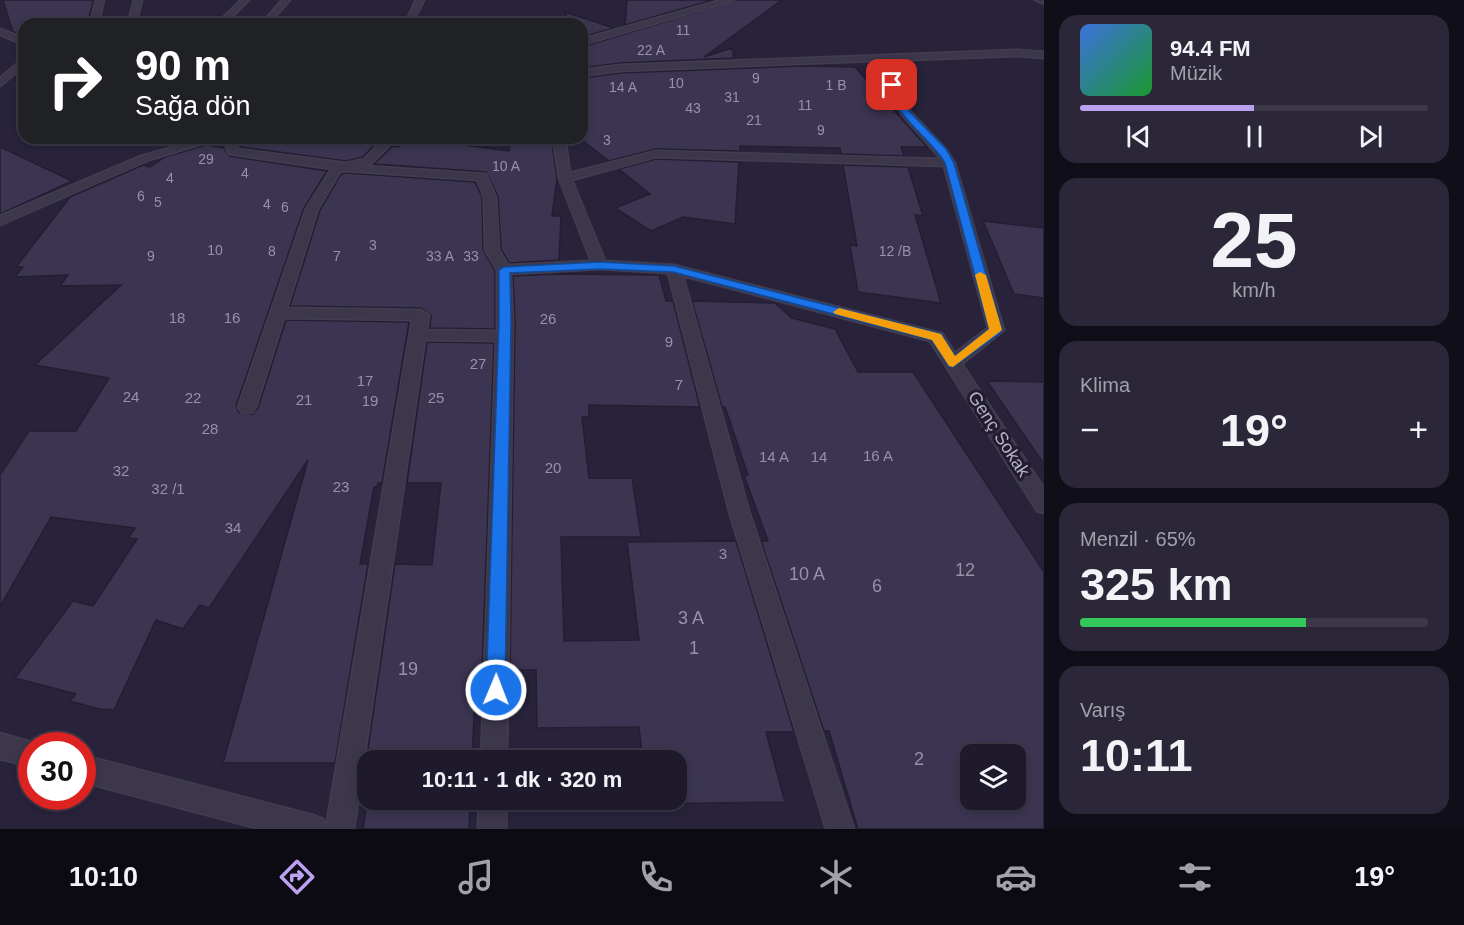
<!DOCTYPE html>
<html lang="tr">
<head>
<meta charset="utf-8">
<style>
  :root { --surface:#1e1a2c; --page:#2b2738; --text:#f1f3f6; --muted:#a1a1a9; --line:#3c3848; --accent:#bca0f2 }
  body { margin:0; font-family:Helvetica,sans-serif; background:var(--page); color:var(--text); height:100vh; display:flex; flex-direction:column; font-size:22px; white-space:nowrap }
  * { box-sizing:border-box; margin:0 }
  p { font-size:20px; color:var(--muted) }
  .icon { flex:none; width:33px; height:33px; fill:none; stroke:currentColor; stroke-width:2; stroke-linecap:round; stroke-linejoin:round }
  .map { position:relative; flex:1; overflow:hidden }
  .sheet { display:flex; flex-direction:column; gap:15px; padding:15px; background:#100e18; width:420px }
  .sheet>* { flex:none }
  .top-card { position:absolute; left:18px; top:18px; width:570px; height:126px; border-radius:18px; box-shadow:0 3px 9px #0003,0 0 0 2px var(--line); background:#202124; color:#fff; overflow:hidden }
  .fabs { position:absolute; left:960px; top:744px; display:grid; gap:12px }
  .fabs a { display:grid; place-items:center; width:66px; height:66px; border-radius:12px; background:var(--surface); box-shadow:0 3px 9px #0003,0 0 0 2px var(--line); font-size:30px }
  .speed { position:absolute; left:18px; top:732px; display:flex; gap:12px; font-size:30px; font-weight:700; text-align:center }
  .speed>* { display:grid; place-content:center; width:78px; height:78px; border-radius:50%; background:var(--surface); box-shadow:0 3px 9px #0003,0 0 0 2px var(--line); line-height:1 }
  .speed .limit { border:9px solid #d22; background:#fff; color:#111 }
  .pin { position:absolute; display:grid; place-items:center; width:51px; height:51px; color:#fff; margin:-26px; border-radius:12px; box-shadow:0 3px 9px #0006 }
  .me { position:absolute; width:66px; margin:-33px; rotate:1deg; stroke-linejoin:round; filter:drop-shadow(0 0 4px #0008) }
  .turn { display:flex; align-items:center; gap:21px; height:126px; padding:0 18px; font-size:27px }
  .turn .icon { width:78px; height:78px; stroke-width:2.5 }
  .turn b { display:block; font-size:42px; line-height:51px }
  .big { font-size:45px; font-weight:600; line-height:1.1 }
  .sheet .card { flex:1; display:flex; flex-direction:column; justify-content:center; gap:9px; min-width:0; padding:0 21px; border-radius:18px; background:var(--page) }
  .sheet .dial { align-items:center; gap:0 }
  .dial b { font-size:78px; line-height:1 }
  .song { display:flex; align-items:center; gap:18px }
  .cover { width:72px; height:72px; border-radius:9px; background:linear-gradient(135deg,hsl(220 70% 55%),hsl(130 70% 35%)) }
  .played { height:6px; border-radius:3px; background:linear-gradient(90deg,var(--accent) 50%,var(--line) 50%) }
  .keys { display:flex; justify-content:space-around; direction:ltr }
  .heat { display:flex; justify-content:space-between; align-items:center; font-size:33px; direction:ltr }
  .charge { height:9px; border-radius:4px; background:linear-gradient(90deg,#34c759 65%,var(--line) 0) }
  .trip { position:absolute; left:357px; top:750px; width:330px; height:60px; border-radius:18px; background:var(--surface); box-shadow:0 3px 9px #0003,0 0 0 2px var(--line); font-weight:600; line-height:60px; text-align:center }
  .menu { display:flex; height:96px; justify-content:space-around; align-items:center; background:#0c0a12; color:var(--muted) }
  .menu .icon { width:42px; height:42px }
  .menu .selected { color:var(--accent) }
  .menu b { font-size:27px; color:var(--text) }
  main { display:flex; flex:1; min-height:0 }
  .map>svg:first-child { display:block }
</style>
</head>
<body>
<main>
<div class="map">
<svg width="1044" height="829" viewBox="0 0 1044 829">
  <rect width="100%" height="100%" fill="#28233b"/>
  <path fill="#3c3552" stroke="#231e32" stroke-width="1.5" fill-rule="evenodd" d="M3 0H94L89 17 78 24H24V33L13 32Z
    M627 0H713L625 25Z
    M736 0H782L704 57 732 48 734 58 620 63 582 68V47Z
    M565 12 614 28 582 37V24H570Z
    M802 66 855 67 927 147H901L904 156 841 154 840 148 740 146V151L656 149 609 161 582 140V78L620 73Z
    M249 138H340L376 143 363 157 346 161 240 147Z
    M407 138 509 151 511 142 552 144 557 178 552 216H561L559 260 509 263 501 249 498 196 486 172 374 164 393 146 399 147Z
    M206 145 224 148 229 156 327 171 304 208 236 406 239 413 253 414 258 408 286 320 409 322 382 483H378L377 487H374L360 564H368L335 763H223L308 460 209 608 200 605 183 629 156 620 114 710 99 709 70 701 76 694 15 678 73 601 93 606 137 539 128 538 135 528 51 517 0 607V475L29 431H76L109 378 35 365 121 285 60 286 68 275 15 277 23 267H16L70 197 143 165 150 167 165 157Z
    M0 147 72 181 0 214Z
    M656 159 739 162 735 224 683 217 651 231 615 208 650 194 619 169Z
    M843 165 908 167 923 216 915 215 941 303 858 292 850 245 857 246Z
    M347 173 475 182 482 197 483 250 495 271V329L430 328 431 315 421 308 290 306 320 210 341 174Z
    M983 221 1044 228V298L1014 294Z
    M558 274 659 275 666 301H673L700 407 589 405V417H582L589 478H632L641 537H561L564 641 639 640 627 542 736 541 794 732H766L785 802 647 804 646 800H676V760H643L639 727 537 728 536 670H510L515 322 513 276Z
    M692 301 775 303 792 318 835 329 858 372H913L1044 572V829H858L829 731H824L761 541H768L744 475H748L725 407H722ZM970 754H1016V800H970Z
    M427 342 494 343 482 670H476L472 760H368L366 763 395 564 432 565 441 483H407Z
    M987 381 1044 382V464Z
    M368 797V800H470L469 829H363Z"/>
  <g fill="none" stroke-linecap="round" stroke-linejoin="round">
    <defs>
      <path id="minor" d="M96 0H104L98 24H90Z
        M134 0H142L136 24H128Z
        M241 0H249L225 24H216Z
        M282 0H290L269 24H261Z
        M416 0H424C417 15 414 24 396 24L408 17Z
        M721 0H734L582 45V39Z
        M1035 0H1044V4Z
        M0 29 16 35H24V41H15L0 35Z
        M1017 50 1044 52V58L1017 56 881 61 897 85 911 112 946 149 955 163 1004 330 962 364 1044 488V513L1037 511 930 341 683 276 749 511 854 829H826L729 511 668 273 600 269 511 274 513 322 507 760H481L496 341 425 340 354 829H260L82 782V755L313 815 323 819 326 827 412 320 284 318 256 407 253 412 247 413 241 412 238 407 306 209 331 169 229 154 222 138 149 160 0 225V216L141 156 204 138H234L238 149 346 163 364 159 385 138H397L372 163 365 166 486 174 496 197 499 250 508 265 591 261 559 178 553 138H565L570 173 656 151 941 159 902 115 872 61 620 71 582 76V70L620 65ZM656 157 944 166 988 328 955 353 942 333 936 332 674 265 605 261 572 180ZM347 171 477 180 484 197 485 250 497 270V331L427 330 429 315 421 310 287 308 318 209 340 172Z
        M24 58V66L0 86V78Z
        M0 733 41 745 32 746V767L0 759Z
        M479 800H507L506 829H478Z"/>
    </defs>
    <use href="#minor" stroke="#423d51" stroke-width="3"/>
    <use href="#minor" fill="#3c374b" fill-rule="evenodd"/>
  </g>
  <path fill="#1a73e8" stroke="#114b97" stroke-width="1.5" d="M889 84H895L910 112 946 149 954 163 1002 330 1000 333 953 367 949 366 932 340 673 272 600 269 510 273 511 322 505 690 502 696 496 699 489 696 486 690 499 322V270L504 267 600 262 674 266 941 334 955 356 989 329 945 163C931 138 890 113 889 84Z"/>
  <path fill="#f59e0b" d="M980 272 986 275 1002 330 953 367 949 366 932 340 835 314 833 312 839 308 941 334 955 356 989 329 975 275Z"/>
  <g text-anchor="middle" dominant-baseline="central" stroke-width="6" stroke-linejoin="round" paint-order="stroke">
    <g font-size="14" fill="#9791a8">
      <text x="683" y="30">11</text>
      <text x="651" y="50">22 A</text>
      <text x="756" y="78">9</text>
      <text x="676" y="83">10</text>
      <text x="836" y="85">1 B</text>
      <text x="623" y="87">14 A</text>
      <text x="732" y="97">31</text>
      <text x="805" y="105">11</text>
      <text x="693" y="108">43</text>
      <text x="754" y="120">21</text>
      <text x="821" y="130">9</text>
      <text x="607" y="140">3</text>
      <text x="206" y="159">29</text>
      <text x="506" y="166">10 A</text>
      <text x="245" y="173">4</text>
      <text x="170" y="178">4</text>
      <text x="141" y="196">6</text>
      <text x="158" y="202">5</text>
      <text x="267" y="204">4</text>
      <text x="285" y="207">6</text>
      <text x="373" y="245">3</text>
      <text x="215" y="250">10</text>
      <text x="272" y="251">8</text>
      <text x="895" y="251">12 /B</text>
      <text x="151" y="256">9</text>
      <text x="337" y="256">7</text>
      <text x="440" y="256">33 A</text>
      <text x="471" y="256">33</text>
    </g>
    <g font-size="15" fill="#9791a8">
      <text x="177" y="317">18</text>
      <text x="232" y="317">16</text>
      <text x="548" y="318">26</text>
      <text x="669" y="341">9</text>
      <text x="478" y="363">27</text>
      <text x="365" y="380">17</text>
      <text x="679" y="384">7</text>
      <text x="131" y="396">24</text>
      <text x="193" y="397">22</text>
      <text x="436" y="397">25</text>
      <text x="304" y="399">21</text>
      <text x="370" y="400">19</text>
      <text x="210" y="428">28</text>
      <text x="878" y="455">16 A</text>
      <text x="774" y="456">14 A</text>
      <text x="819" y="456">14</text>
      <text x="553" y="467">20</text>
      <text x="121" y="470">32</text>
      <text x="341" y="486">23</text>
      <text x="168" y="488">32 /1</text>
      <text x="233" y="527">34</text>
      <text x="723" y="553">3</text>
    </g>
    <g font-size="18" fill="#b8b2c7" stroke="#211c30">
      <text transform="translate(999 434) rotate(57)">Genç Sokak</text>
    </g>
    <g font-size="18" fill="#9791a8">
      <text x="965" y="570">12</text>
      <text x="807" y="574">10 A</text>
      <text x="877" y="586">6</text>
      <text x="691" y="618">3 A</text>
      <text x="694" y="648">1</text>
      <text x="408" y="669">19</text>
      <text x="919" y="759">2</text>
    </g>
  </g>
</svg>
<div class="fabs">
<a><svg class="icon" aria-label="layers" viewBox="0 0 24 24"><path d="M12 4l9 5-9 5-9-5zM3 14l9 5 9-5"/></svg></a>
</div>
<div class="speed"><div class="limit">30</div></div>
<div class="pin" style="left:892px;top:85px;background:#d93025"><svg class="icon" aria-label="arrive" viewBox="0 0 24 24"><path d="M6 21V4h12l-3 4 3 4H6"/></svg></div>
<svg class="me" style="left:496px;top:690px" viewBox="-20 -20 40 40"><circle r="17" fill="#1a73e8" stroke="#fff" stroke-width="3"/><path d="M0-11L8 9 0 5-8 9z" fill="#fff"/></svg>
<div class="trip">10:11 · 1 dk · 320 m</div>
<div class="top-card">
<div class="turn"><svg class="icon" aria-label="right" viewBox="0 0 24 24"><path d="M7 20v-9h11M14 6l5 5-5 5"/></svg><div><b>90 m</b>Sağa dön</div></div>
</div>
</div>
<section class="sheet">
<div class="card">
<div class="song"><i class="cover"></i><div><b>94.4 FM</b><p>Müzik</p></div></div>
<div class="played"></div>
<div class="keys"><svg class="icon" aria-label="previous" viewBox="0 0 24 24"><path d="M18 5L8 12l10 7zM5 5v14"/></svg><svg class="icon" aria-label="pause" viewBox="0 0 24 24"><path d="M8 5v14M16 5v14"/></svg><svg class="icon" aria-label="next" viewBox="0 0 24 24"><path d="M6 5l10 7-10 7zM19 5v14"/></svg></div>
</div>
<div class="card dial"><b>25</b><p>km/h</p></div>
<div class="card"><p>Klima</p>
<div class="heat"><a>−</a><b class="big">19°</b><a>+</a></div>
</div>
<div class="card"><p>Menzil · 65%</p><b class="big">325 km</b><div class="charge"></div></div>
<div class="card"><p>Varış</p><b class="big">10:11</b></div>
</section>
</main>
<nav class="menu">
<b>10:10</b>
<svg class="icon selected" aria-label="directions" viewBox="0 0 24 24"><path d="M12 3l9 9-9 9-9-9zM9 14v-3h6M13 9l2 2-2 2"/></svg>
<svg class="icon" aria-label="music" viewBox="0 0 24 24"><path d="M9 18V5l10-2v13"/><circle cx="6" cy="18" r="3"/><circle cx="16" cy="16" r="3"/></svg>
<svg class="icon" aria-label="phone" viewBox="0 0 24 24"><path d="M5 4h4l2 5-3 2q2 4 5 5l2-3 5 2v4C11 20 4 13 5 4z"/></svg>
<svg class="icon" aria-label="climate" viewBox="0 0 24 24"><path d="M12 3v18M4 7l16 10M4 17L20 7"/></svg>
<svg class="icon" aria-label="car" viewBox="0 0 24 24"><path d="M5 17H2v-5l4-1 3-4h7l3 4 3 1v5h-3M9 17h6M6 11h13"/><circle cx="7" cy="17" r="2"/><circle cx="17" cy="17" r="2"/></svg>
<svg class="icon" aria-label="filters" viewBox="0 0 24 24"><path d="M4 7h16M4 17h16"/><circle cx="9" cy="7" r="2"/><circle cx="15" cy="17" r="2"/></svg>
<b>19°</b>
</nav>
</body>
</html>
